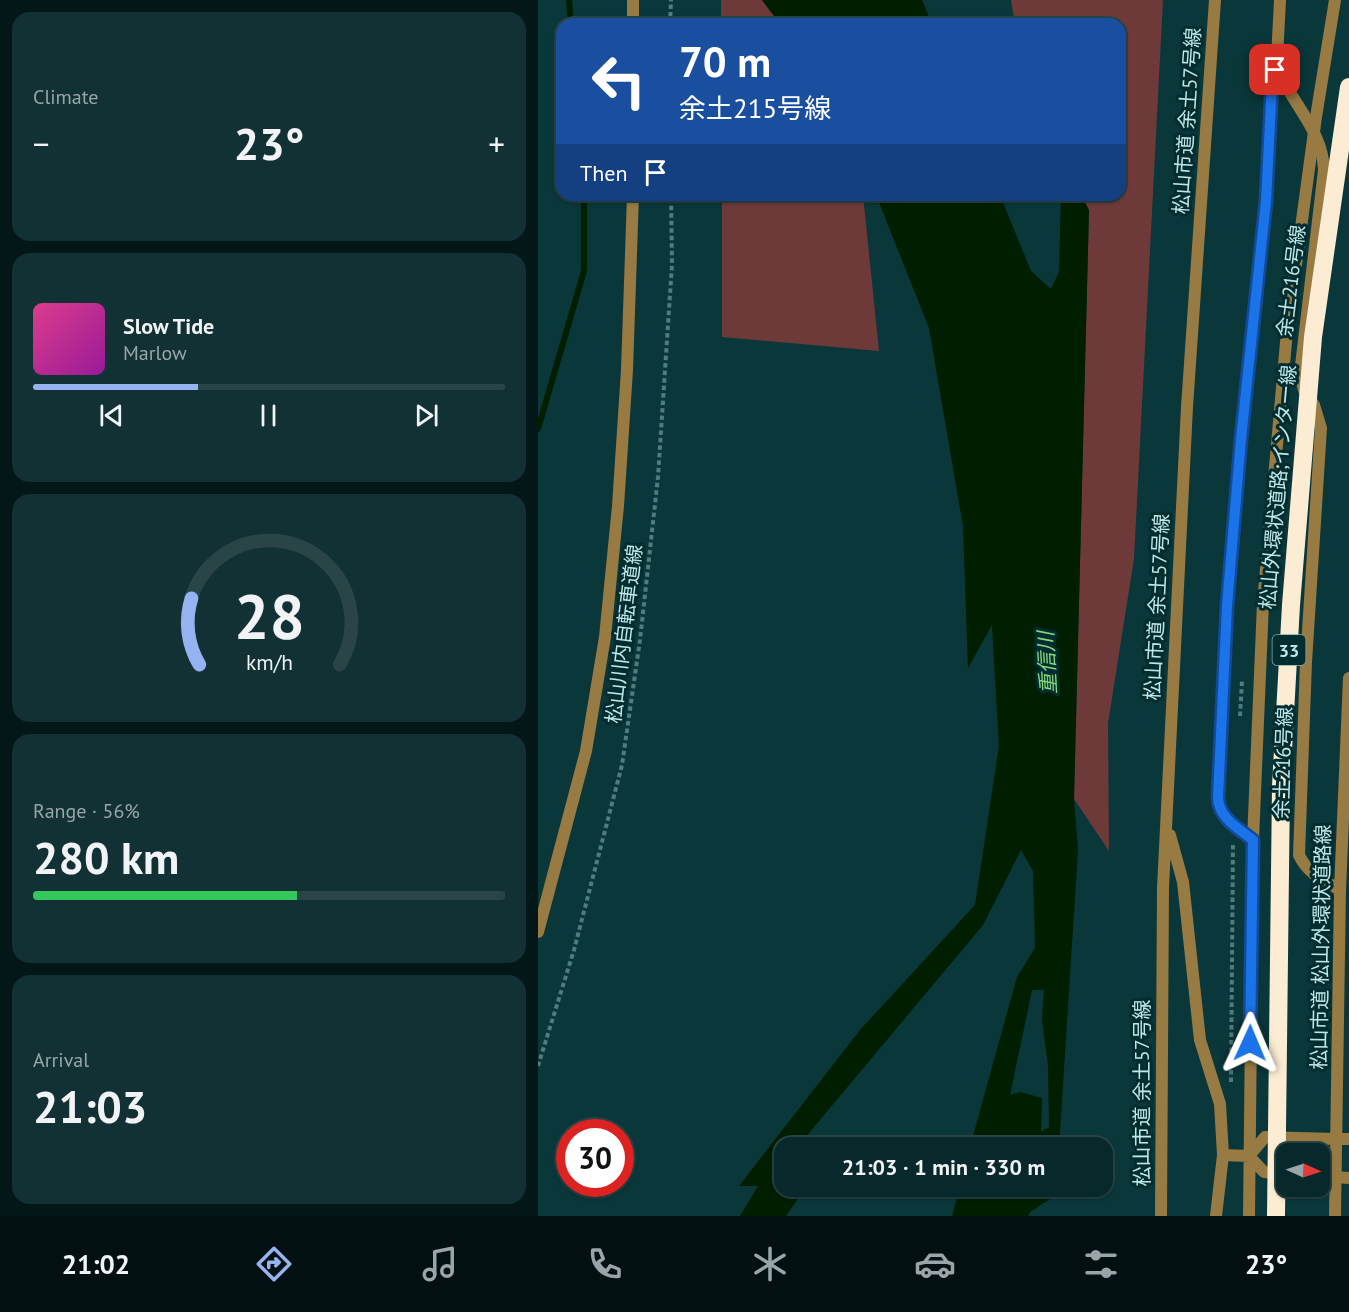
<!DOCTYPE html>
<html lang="en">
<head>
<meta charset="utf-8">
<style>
  :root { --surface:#08292c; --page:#113134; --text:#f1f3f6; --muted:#98a6a9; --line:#294548; --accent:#95b2f1 }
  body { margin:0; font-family:"PT Sans","Noto Sans JP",sans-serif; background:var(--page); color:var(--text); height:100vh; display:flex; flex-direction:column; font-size:22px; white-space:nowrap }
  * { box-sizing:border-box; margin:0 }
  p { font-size:20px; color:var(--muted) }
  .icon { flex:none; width:33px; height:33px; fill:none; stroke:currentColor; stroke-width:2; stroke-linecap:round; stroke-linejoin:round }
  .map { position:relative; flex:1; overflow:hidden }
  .drawer { display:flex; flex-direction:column; gap:12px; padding:12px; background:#041718; width:538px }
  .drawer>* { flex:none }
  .top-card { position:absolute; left:18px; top:18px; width:570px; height:183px; border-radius:18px; box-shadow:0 2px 4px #0004,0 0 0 2px var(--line); background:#1a4fa0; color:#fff; overflow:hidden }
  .needle { width:39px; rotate:93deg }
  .controls { position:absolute; left:738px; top:1143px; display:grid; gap:12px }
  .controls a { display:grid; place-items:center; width:54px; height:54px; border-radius:12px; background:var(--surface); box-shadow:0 2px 4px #0004,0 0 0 2px var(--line); font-size:30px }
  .speed { position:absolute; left:18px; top:1119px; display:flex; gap:12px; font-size:30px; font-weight:700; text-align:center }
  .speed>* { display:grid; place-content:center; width:78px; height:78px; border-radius:50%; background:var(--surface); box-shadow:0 2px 4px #0004,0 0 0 2px var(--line); line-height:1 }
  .speed .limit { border:9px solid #d22; background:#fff; color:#111 }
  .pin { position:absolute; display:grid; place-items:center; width:51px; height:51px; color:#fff; margin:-26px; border-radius:12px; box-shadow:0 3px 9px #0006 }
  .me { position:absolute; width:66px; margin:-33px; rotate:1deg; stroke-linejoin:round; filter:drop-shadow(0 0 4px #0008) }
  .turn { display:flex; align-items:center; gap:21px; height:126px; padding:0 24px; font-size:27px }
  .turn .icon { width:78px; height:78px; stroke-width:2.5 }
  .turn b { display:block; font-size:42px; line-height:51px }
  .then { display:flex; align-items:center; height:57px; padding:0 24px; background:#0003; gap:12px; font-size:22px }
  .big { font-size:45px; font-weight:800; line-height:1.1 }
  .drawer .widget { flex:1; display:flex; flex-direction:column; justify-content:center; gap:9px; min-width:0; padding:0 21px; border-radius:18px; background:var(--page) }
  .drawer .dial { align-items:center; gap:0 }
  .dial svg { height:156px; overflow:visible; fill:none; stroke:var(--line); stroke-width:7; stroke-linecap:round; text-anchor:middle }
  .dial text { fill:var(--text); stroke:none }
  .song { display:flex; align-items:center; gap:18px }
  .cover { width:72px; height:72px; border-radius:9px; background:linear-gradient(135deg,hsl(330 70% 55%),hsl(300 70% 35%)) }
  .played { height:6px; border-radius:3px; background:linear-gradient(90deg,var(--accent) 35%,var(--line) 35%) }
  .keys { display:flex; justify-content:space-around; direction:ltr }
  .heat { display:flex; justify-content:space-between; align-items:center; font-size:33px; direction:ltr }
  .charge { height:9px; border-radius:4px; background:linear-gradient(90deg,#34c759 56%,var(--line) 0) }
  .trip { position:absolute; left:236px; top:1137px; width:339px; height:60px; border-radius:18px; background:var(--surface); box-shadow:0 2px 4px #0004,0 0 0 2px var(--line); font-weight:800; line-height:60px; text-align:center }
  .menu { display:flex; height:96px; justify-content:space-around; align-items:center; background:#031012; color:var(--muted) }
  .menu .icon { width:42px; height:42px }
  .menu .current { color:var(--accent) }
  .menu b { font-size:27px; color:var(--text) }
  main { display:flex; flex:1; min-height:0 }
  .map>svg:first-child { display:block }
</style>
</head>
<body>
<main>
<section class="drawer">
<div class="widget"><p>Climate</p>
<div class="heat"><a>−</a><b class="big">23°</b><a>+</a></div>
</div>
<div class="widget">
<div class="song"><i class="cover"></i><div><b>Slow Tide</b><p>Marlow</p></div></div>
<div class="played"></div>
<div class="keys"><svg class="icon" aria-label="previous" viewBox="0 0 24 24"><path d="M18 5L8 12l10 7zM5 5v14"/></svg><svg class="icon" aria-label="pause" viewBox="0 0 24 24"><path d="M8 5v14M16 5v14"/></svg><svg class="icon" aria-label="next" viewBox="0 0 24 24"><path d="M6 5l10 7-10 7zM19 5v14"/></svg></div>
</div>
<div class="widget dial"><svg viewBox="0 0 100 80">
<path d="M14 69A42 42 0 1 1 86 69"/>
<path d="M14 69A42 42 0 0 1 10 35" stroke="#95b2f1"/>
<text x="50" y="56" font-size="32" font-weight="700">28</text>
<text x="50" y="72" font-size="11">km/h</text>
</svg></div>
<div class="widget"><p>Range · 56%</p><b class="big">280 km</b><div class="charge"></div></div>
<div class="widget"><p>Arrival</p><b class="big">21:03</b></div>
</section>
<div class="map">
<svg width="811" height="1216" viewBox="0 0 811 1216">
  <rect width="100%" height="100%" fill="#0a373a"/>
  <path fill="#6e3939" d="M183 0H224L242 24H183Z
    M473 0H625L596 559 570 723 571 851 536 799 551 210 543 195H582V24H477Z
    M184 195H325L341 351 184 337Z"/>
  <path fill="#001e00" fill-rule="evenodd" d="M224 0H384L394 24H242Z
    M338 195H462L493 271 513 289 521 272 523 195H543L551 210 536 799 540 850 521 1147H432L479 977 497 948 495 871 483 850 445 925 261 1145V1147L246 1148V1186L268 1187 248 1216H202L220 1186H201L322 1030 437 905 461 746 454 625 430 668 425 526 391 328ZM506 990 504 1020 510 1065 511 1127 503 1132 504 1098 482 1092 472 1095 494 990Z
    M422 1186H519V1187L518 1195 492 1212 490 1216H414Z"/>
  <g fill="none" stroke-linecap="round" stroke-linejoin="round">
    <path stroke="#001e00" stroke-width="6" d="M31 0 33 24
      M0 429 46 271V195"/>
    <path stroke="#517b7e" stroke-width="4" stroke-dasharray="4.5 3" stroke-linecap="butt" d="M132 24 133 0
      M702 716 704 681
      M0 1066 36 950 84 765 102 640 120 477 134 264 133 195
      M693 1082 695 843"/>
    <path stroke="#987a43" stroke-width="12" d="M95 0V24
      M739 58C742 68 744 80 750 89 765 115 785 138 786 170L762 374 766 390 776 405 783 428 768 662 761 855C769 873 785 880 802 890
      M632 835 645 882 662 1040 682 1104 685 1155 678 1216
      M715 840C700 828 681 818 680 798L689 606 700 463 728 201 734 83 738 61
      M0 932 48 751 67 637 80 506 89 370 95 195
      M685 1155 711 1156 726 1172 748 1174
      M711 1156 727 1137 798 1139
      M782 1176 797 1177
      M623 1216 625 888 649 407 677 0
      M711 1216 715 840 725 603
      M797 1216 802 890 811 678"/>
    <path stroke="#987a43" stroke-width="12" d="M739 58 742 0
      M798 1139H811
      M797 1177 811 1178"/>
    <path stroke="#987a43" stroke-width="12" d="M725 603 749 331 778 117 797 0"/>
    <path stroke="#fbecd3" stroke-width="18" d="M738 1216 743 786 753 605 775 337 811 87"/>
  </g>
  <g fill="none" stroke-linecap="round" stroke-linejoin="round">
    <defs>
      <path id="route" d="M712 1043 715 840C700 828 681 818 680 798L689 606 703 439 728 201 734 83 737 70"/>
    </defs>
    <use href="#route" stroke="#114b97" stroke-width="15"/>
    <use href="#route" stroke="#1a73e8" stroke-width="10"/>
  </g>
  <g text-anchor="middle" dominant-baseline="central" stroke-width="6" stroke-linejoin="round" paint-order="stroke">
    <rect fill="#002d2f" stroke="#87aeb0" stroke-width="1.5" x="734.5" y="635" width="33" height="30" rx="4.5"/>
    <g font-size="18" font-weight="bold" fill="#c1e6e8">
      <text x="751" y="650">33</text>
    </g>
    <g font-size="20" fill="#c1e6e8" stroke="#002d2f">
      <text transform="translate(649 121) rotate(-86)">松山市道 余土57号線</text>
      <text transform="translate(753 281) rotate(-83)">余土216号線</text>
      <text transform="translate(740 487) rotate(-85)">松山外環状道路;インター線</text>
      <text transform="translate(619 607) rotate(-87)">松山市道 余土57号線</text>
      <text transform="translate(86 634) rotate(-83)">松山川内自転車道線</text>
      <text transform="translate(745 763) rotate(-88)">余土216号線</text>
      <text transform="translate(783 947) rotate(-89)">松山市道 松山外環状道路線</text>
      <text transform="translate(604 1093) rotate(-90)">松山市道 余土57号線</text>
    </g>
    <g font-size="21" font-style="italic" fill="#86da7b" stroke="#002d2f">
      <text transform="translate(509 663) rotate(-93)">重信川</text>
    </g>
  </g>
</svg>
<div class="controls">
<a><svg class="needle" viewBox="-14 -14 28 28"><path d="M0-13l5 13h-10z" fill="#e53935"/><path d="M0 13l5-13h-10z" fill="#98a6a9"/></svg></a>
</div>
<div class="speed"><div class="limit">30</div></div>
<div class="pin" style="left:737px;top:70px;background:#d93025"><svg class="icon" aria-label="arrive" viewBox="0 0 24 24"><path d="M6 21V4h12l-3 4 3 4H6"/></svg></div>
<svg class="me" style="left:712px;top:1043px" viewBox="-20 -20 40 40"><path d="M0-17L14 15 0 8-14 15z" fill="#1a73e8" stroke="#fff" stroke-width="4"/></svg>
<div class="trip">21:03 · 1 min · 330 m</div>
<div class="top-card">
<div class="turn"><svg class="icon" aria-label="left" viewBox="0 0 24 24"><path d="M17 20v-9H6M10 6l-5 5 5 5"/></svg><div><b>70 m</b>余土215号線</div></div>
<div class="then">Then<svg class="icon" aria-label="arrive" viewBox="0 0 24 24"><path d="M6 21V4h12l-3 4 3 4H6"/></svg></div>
</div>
</div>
</main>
<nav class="menu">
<b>21:02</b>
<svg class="icon current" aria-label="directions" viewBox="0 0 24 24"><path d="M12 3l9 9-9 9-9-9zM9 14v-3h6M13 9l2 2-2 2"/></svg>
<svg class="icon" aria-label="music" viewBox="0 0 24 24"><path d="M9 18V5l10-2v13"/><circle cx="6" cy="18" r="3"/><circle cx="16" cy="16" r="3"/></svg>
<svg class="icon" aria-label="phone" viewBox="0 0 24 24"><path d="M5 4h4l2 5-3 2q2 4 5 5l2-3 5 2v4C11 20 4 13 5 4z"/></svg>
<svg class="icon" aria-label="climate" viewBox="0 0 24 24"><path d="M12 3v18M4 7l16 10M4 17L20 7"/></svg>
<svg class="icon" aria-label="car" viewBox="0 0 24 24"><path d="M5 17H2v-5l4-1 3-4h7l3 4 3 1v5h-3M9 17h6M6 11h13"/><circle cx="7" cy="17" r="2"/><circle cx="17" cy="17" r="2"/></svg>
<svg class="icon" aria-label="filters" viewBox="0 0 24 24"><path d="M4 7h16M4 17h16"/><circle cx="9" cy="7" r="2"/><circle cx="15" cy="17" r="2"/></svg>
<b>23°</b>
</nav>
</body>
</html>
